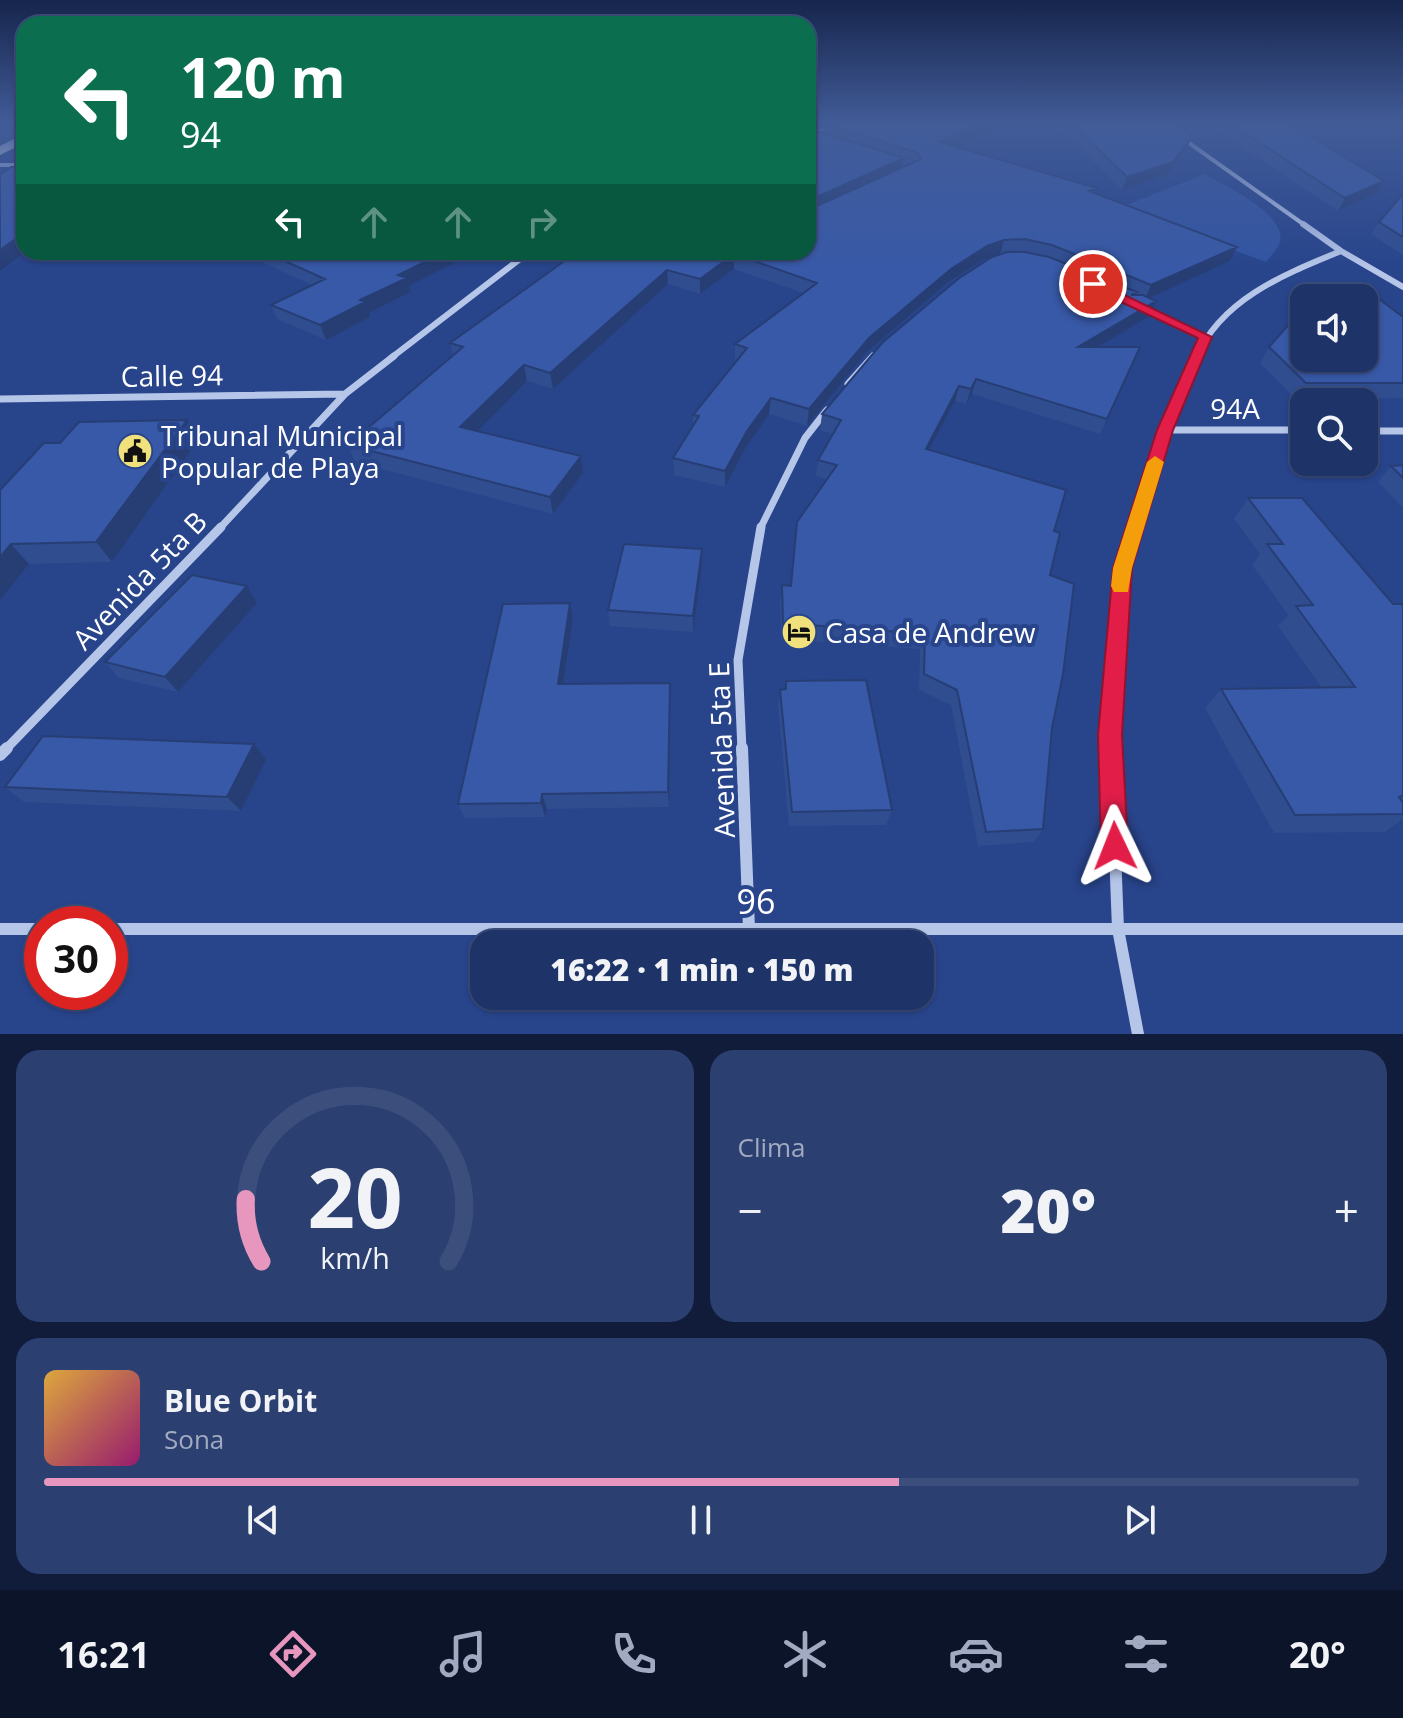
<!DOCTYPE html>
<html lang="es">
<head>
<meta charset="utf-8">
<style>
  :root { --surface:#1e3368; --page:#2b3f71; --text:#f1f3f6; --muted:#a1aac0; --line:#3c4e7c; --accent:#e797bd }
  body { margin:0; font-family:"Open Sans",sans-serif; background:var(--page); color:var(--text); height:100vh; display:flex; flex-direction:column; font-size:30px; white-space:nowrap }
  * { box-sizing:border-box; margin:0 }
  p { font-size:26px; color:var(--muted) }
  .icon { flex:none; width:44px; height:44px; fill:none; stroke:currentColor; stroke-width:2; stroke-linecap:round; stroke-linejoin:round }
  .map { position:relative; height:1034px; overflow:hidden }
  .sheet { display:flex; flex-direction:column; gap:16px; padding:16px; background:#101c39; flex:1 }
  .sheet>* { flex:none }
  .banner { position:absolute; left:16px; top:16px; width:800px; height:244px; border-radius:24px; box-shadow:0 2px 6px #0004,0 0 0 2px var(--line); background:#0b6e4f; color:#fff; overflow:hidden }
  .tools { position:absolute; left:1290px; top:284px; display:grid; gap:16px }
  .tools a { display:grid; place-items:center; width:88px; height:88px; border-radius:16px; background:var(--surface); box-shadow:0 2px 6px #0004,0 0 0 2px var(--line); font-size:40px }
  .speed { position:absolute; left:24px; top:906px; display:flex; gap:16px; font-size:40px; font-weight:700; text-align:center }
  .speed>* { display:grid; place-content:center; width:104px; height:104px; border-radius:50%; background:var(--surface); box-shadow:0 2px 6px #0004,0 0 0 2px var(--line); line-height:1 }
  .speed .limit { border:12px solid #d22; background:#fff; color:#111 }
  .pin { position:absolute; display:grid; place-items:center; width:68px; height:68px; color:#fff; margin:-34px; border:4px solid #fff; border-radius:50%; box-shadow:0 2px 8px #0007 }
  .me { position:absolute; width:88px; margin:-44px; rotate:358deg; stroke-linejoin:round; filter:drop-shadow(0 0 6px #0008) }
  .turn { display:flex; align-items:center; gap:28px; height:168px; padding:0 32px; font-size:36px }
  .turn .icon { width:104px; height:104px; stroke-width:2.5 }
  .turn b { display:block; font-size:56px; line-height:68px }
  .lanes { display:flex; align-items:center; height:76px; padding:0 32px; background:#0003; justify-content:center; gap:40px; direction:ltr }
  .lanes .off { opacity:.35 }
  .big { font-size:60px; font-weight:800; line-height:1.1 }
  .sheet .card { flex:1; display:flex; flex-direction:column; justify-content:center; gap:12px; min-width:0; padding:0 28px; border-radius:24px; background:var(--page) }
  .sheet .dial { align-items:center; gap:0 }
  .dial svg { height:208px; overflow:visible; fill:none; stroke:var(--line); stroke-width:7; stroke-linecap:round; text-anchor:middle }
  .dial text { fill:var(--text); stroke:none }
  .song { display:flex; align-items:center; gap:24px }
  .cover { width:96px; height:96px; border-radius:12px; background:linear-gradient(135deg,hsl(40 70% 55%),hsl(320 70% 35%)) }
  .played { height:8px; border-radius:4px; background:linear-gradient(90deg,var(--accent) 65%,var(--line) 65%) }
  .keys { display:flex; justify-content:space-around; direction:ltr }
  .heat { display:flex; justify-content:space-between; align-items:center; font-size:44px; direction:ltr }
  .sheet .tiles { flex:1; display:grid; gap:16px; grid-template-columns:1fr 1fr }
  .card:last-child { grid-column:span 2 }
  .trip { position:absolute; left:470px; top:930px; width:464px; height:80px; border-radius:24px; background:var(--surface); box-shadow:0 2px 6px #0004,0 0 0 2px var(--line); font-weight:800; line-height:80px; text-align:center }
  .tabs { display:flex; height:128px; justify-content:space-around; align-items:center; background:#0c142a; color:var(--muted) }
  .tabs .icon { width:56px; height:56px }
  .tabs .active { color:var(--accent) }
  .tabs b { font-size:36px; color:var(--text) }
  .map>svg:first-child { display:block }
</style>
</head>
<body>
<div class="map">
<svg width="1403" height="1034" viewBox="0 0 1403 1034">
  <rect width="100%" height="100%" fill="#28448b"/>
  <path fill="#3254a2" d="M1205 174C1226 187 1286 213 1280 242 1278 249 1270 257 1266 262L1119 208Z"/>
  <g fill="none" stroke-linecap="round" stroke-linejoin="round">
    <path stroke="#b6c6e9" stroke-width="4" d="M808 135 843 123
      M1182 138 1306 226
      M0 165H24"/>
    <path stroke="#b6c6e9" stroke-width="6" d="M1303 224 1341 251 1403 287
      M1145 308 1205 337
      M391 358 529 252
      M871 358 874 355
      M1196 358C1221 299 1285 274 1341 251"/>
    <path stroke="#b6c6e9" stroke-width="7" d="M848 384 873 356
      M0 399 345 394
      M1165 430H1304
      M1364 431H1403
      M219 529 345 394 394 356
      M760 529 805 438 827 410
      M1135 529 1165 430 1197 356"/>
    <path stroke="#b6c6e9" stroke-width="9" d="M5 750 221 527
      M742 750 738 660 761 527
      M1111 750 1123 568 1135 527"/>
    <path stroke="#b6c6e9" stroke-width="12" d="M742 748 749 929
      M1111 748 1118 929 1138 1034
      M0 755 7 748
      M0 929H42
      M110 929H1403"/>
    <path fill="#fff" fill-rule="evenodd" d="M24 134V143L0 155V146Z"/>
  </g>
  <path fill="#304d90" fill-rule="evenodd" d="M808 123H1007L954 147 1095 193 1230 261 1149 298 1156 301 1150 316 1097 347H1140L1100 434 972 394 966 404 955 401 930 450 1054 531 1050 575 1052 728 1043 829 1034 842 978 846 951 705 919 690 920 649 781 639 780 601 782 585 791 586 827 479 816 476 818 460 833 434 820 430 822 414 1002 254 983 260 947 283 866 353 807 426 769 414 746 447 725 487 674 475 673 458 693 426V415L737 360H735V344L803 293 734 269 700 294 668 284 553 389 527 381 477 431 581 456 583 473 553 514 355 462 348 445 453 355 450 343 577 252H808ZM824 126 823 133 813 130Z
    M1056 123H1174L1192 136 1187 148 1168 174 1122 190Z
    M1217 123H1288L1384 181 1377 193 1338 211 1215 129Z
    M1403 194V255L1371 234 1379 222Z
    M240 252H477L409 286 411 292 369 313 370 317 326 340 277 319 271 305 312 285Z
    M1403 317V398L1295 399 1260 363 1269 347Z
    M198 440 112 562 29 564 0 600V490Z
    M1403 465V508L1378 482 1391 466Z
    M1248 498 1393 604 1403 606V819L1385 832 1274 833 1205 708 1221 689 1321 687 1278 626 1288 615 1252 565 1260 554 1234 519Z
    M702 566 693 632 610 626 608 610Z
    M247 586 257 603 178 692 119 678 105 662Z
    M570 603 573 619 564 684 670 683 669 807 547 809 545 817 465 818 458 804Z
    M786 681 892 810 886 825 789 826 778 705 780 690 785 689Z
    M254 744 266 760 241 811 24 802 5 787Z"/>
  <path fill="#273e75" d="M808 123H832H824V126L808 132Z
    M984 123H1007L937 155 939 142Z
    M1192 136 1187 148 1168 174 1122 190 1127 177Z
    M904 158 902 171 808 214V201Z
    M1384 181 1377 193 1338 211 1345 198Z
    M24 233V252H25L0 271V250Z
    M1004 240 1000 254 983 260 947 283 866 353 807 426 809 409 869 338 951 269 987 246Z
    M1237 247 1230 261 1145 300 1151 285Z
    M445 252H477L409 286 411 292 369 313 370 317 326 340 320 325 398 275Z
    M734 254V269L700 294V279Z
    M667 270 668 284 553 389 550 373Z
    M1156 301 1150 316 1072 362 1078 347Z
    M524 365 527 381 465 444 460 427Z
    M976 379 972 394 966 404 971 389Z
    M959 386 955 401 922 464 926 449Z
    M771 398 769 414 746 447 725 487V471L747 431Z
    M187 420 198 440 112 562 96 542Z
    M581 456 583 473 553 514 550 497Z
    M11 544 29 564 0 600V557Z
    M702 549V566L693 632V616Z
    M247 586 257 603 178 692 165 677Z
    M570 603 573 619 561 700 558 684Z
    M670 683V698L669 807 668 792Z
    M254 744 266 760 241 811 227 797Z
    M542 794 547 809 545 817 541 803Z"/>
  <path fill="#3859a7" stroke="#273e75" stroke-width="2" d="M824 123H984L939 142 1097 188 1089 191 1237 247 1151 285 1052 245 1025 239 1004 240 987 246 951 269 869 338 809 409 771 398 747 431 725 471 673 458 699 416 693 415 747 348 735 344 817 283 734 254 700 279 667 270 550 373 524 365 460 427 581 456 550 497 348 445 463 347 450 343 577 252H808V210L921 159 918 153Z
    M1071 123H1174L1192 136 1173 162 1127 177Z
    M1229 123H1288L1384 181 1345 198Z
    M808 128 904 158 808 201V134L810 133H808Z
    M11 167H24V233L0 250V174Z
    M1403 194V237L1379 222Z
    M265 252H445L398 275 407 278 360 300 365 302 320 325 271 305 325 279Z
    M1007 252H1025L1049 257 1137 292 1131 295H1143L1156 301 1078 347H1140L1107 419 976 379 971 389 959 386 926 449 1066 490 1054 531 1060 533 1050 575 1074 584 1063 674 1052 728 1043 829 986 832 957 690 924 674 925 634 783 623 782 585 791 586 797 522 837 465 818 460 841 420 822 414 882 343 958 279 992 257Z
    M1371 293 1403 317V383H1306L1269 347 1304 307V358H1364V298H1312L1316 294Z
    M187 420 96 542 11 544 0 557V490L44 443H60L79 422Z
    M1403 465V478L1391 466Z
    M1248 498H1302L1393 604H1401L1403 606V796L1399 797 1403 803V814L1295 815 1221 689 1355 687 1296 606 1313 605 1267 544H1283Z
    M624 544 702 549 693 616 608 610Z
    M192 575 247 586 165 677 105 662Z
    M570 603 558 684 670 683 668 792 542 794 541 803 458 804 503 604Z
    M866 680 892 810 792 812 780 690 786 689V681Z
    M43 736 254 744 227 797 5 787Z"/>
  <linearGradient id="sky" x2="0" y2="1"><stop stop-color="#16254c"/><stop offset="0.46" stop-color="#425c98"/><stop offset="1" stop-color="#425c98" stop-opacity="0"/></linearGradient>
  <rect width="1403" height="268" fill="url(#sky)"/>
  <path fill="#e11d48" stroke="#92132f" stroke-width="2" d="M1093 280 1212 337 1173 430 1132 568 1122 735 1128 846 1124 855 1115 859 1105 855 1101 846 1098 735 1113 568 1157 430 1198 338 1089 287V282Z"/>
  <path fill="#f59e0b" d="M1155 456 1164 462 1132 568 1128 592H1114L1111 586 1113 568 1147 462Z"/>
  <defs>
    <symbol id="civic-disc" viewBox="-11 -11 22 22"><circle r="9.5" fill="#f1e17c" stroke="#28448b"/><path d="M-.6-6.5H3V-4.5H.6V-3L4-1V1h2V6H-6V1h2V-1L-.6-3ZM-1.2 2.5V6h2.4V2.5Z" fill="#111"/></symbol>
    <symbol id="hotel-disc" viewBox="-11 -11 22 22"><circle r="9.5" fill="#f1e17c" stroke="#28448b"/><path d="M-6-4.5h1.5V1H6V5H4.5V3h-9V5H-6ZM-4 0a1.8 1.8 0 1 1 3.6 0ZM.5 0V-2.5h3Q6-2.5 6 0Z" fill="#111"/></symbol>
  </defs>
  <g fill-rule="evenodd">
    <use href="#civic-disc" x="115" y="431" width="40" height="40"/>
    <use href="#hotel-disc" x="779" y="612" width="40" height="40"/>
  </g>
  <g text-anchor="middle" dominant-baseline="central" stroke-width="8" stroke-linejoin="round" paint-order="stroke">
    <g font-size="28" fill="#fff" stroke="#28448b">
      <text transform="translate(172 375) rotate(-1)">Calle 94</text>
      <text x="1235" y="408">94A</text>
      <text transform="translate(139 580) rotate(-46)">Avenida 5ta B</text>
      <text transform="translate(721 750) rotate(-92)">Avenida 5ta E</text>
    </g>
    <g font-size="28" fill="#fff" stroke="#28448b" text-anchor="start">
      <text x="161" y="435">Tribunal Municipal<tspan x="161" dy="32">Popular de Playa</tspan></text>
      <text x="825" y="632">Casa de Andrew</text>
    </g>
    <g font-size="34" fill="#fff" stroke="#28448b">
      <text x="756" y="901">96</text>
    </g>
  </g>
</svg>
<div class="tools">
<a><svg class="icon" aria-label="sound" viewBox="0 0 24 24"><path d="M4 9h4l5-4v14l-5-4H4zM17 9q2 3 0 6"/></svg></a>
<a><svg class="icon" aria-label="search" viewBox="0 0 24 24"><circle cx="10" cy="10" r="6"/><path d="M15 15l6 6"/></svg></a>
</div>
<div class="speed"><div class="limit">30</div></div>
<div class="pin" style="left:1093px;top:284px;background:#d93025"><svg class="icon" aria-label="arrive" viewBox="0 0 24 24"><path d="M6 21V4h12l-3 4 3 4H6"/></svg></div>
<svg class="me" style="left:1115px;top:846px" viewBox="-20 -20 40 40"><path d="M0-17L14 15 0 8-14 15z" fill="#e11d48" stroke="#fff" stroke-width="4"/></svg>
<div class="trip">16:22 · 1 min · 150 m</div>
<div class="banner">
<div class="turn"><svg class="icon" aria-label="left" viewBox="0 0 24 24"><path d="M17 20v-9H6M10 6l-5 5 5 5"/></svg><div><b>120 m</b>94</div></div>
<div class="lanes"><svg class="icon" aria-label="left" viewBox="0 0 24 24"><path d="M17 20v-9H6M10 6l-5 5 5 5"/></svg><svg class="icon off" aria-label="ahead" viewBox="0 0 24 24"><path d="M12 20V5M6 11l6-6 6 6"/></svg><svg class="icon off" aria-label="ahead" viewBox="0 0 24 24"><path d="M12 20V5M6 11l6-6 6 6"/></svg><svg class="icon off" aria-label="right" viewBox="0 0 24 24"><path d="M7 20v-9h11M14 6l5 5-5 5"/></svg></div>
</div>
</div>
<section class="sheet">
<div class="tiles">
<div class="card dial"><svg viewBox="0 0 100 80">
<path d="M14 69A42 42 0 1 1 86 69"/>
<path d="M14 69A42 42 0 0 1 8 45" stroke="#e797bd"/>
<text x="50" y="56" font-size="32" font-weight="700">20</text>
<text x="50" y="72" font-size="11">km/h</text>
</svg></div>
<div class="card"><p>Clima</p>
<div class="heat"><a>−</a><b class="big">20°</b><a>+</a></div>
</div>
<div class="card">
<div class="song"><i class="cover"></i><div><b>Blue Orbit</b><p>Sona</p></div></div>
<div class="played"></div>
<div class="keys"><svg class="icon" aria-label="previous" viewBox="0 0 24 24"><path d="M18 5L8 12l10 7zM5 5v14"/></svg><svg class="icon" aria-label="pause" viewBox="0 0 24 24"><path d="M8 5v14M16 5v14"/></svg><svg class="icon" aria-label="next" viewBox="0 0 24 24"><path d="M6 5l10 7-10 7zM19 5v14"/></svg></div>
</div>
</div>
</section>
<nav class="tabs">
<b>16:21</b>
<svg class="icon active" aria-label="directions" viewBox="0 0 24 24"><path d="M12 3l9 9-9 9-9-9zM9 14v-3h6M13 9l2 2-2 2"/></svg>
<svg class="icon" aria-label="music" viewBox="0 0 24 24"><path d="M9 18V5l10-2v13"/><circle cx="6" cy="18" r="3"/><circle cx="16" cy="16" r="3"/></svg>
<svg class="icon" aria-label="phone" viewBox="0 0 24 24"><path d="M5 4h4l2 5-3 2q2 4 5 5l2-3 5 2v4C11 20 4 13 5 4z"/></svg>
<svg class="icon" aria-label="climate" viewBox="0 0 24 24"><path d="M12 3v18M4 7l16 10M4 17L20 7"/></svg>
<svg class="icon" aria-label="car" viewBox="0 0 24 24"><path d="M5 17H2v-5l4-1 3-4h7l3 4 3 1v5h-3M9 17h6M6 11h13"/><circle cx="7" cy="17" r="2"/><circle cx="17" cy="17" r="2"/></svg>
<svg class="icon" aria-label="filters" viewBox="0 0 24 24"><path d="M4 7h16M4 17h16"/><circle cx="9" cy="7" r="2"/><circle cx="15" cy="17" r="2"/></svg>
<b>20°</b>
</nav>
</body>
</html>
